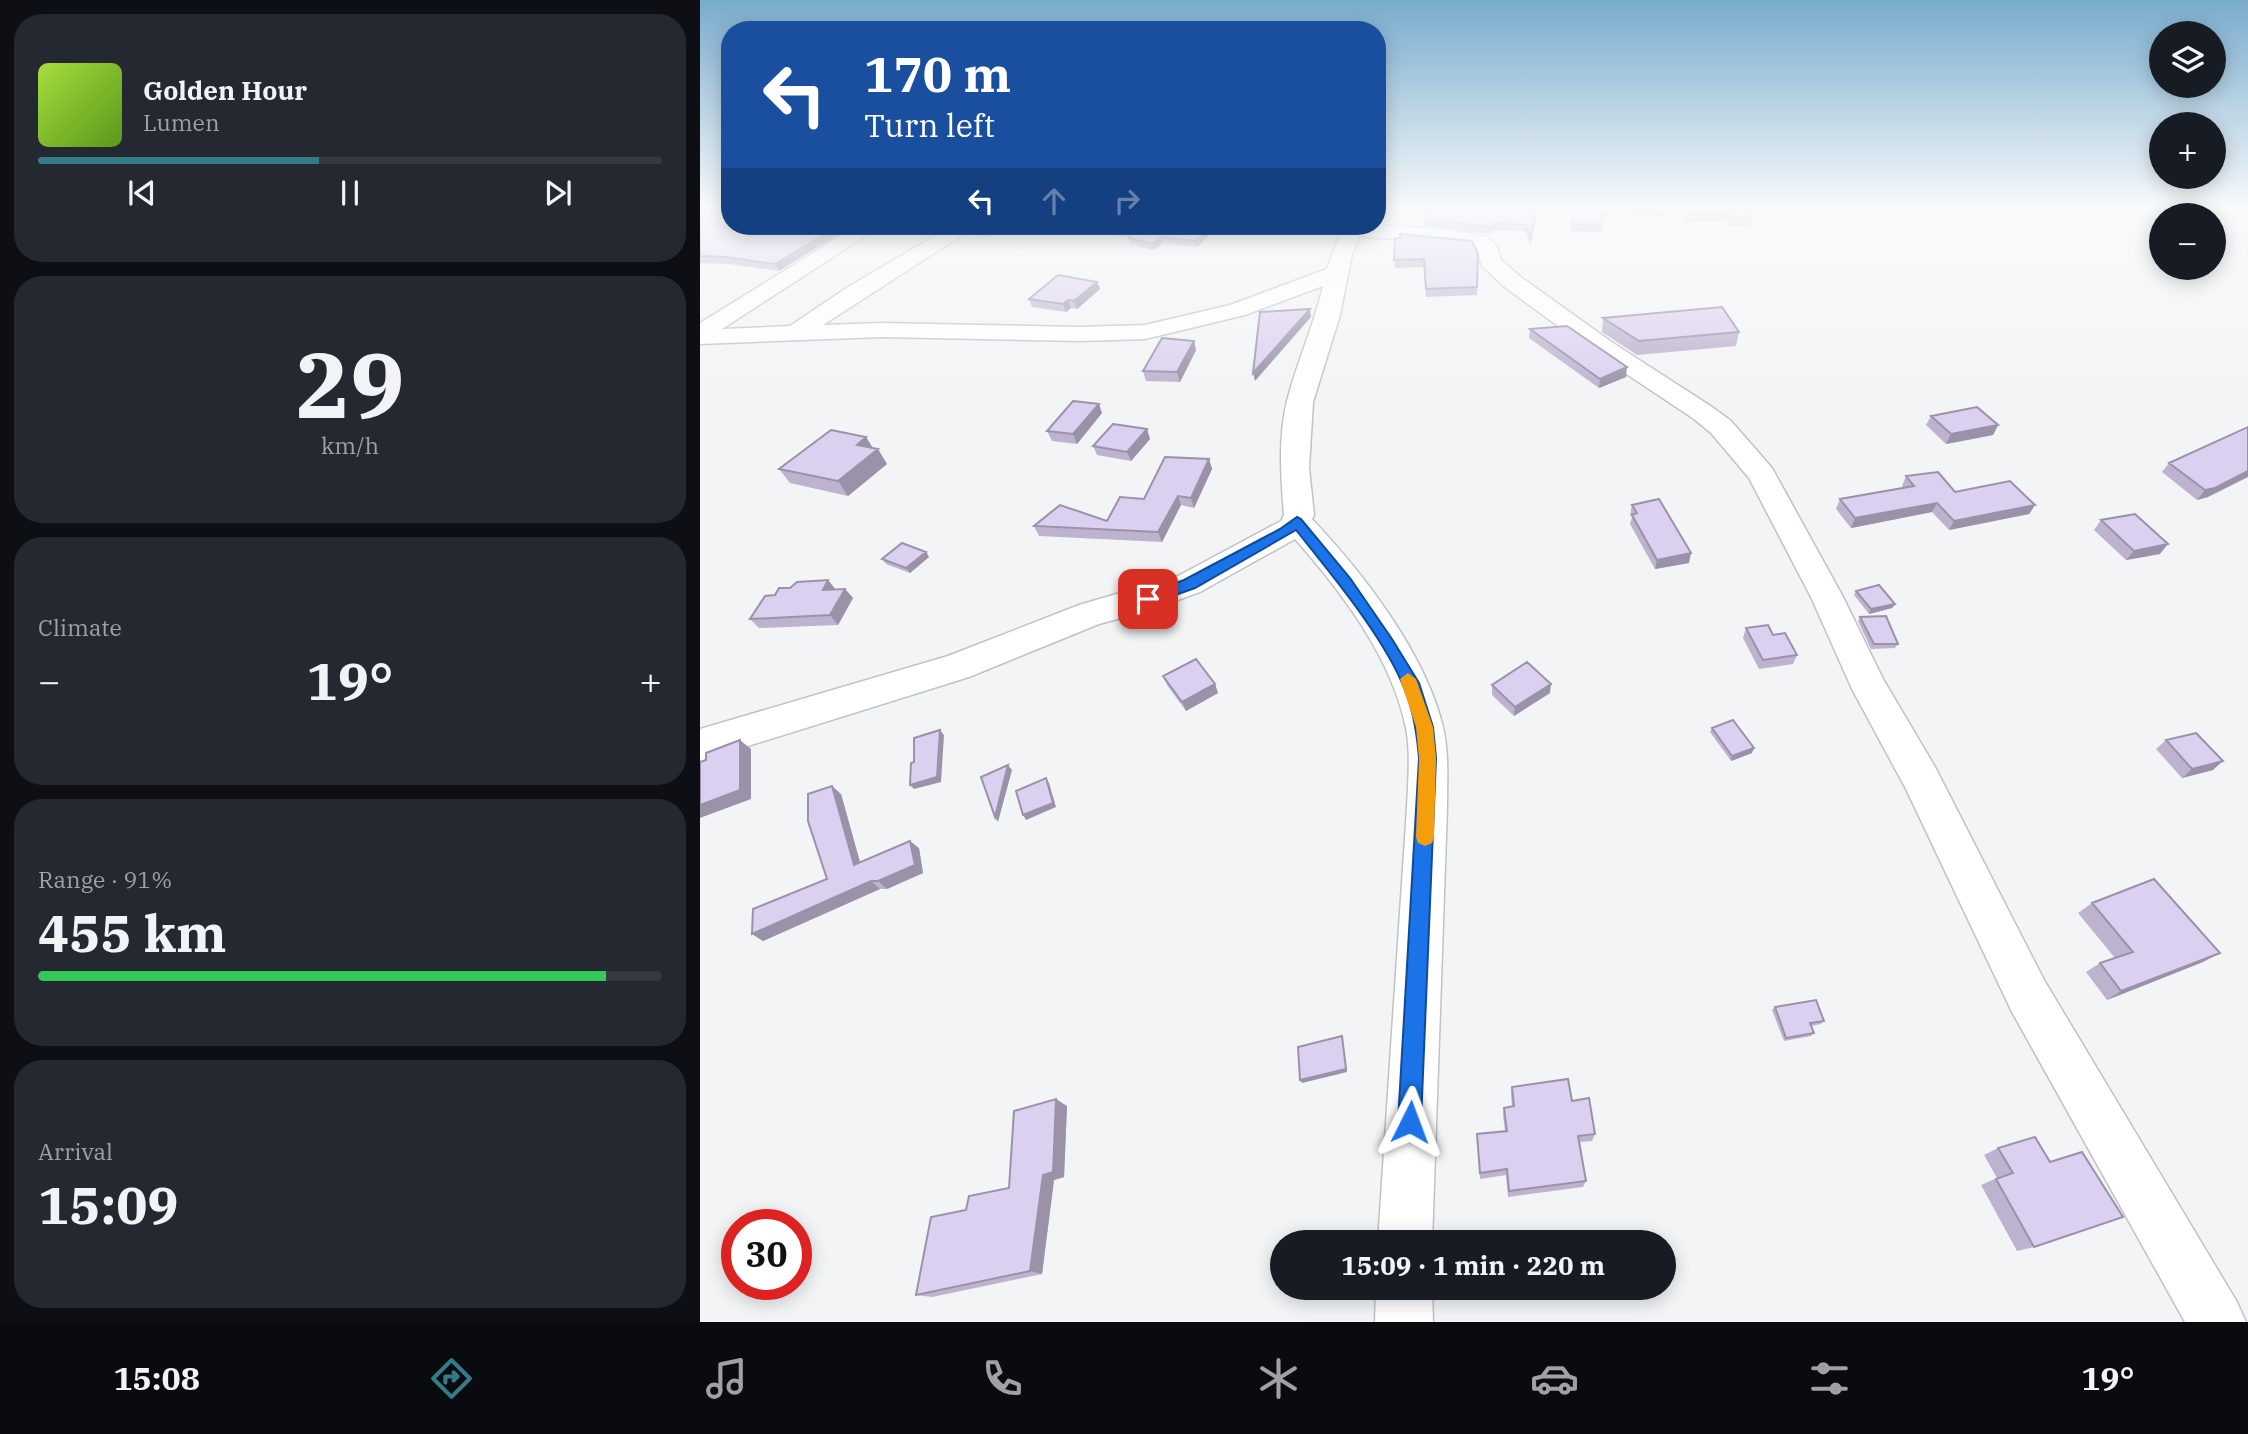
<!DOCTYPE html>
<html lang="en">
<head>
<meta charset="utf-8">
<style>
  :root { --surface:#171b24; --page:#242831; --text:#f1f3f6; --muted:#9ea1a6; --line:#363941; --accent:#357b87 }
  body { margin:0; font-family:"IBM Plex Serif",serif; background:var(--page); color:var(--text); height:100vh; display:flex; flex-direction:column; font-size:26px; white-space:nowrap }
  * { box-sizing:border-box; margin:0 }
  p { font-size:23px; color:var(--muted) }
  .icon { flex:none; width:38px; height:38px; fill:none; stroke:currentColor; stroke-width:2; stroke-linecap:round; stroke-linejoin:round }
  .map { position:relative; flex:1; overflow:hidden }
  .details { display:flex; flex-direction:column; gap:14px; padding:14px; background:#0d0f14; width:700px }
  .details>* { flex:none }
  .banner { position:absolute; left:21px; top:21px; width:665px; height:214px; border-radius:28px; box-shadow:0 4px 18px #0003; background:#1a4fa0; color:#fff; overflow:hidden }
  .buttons { position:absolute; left:1449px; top:21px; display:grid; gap:14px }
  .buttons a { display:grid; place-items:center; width:77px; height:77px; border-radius:50%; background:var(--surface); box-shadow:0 4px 18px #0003; font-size:35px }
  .speed { position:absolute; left:21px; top:1209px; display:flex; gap:14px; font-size:35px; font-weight:700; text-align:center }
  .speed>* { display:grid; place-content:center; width:91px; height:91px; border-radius:50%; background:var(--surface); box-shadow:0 4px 18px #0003; line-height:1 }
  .speed .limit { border:10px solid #d22; background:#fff; color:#111 }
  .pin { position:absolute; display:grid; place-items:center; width:60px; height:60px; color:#fff; margin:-30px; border-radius:14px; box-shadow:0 4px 10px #0006 }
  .me { position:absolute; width:77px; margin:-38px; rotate:3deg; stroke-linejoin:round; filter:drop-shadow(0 0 5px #0008) }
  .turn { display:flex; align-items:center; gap:24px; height:147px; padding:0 28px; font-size:32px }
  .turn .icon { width:91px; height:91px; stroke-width:2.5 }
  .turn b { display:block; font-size:49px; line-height:60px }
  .lanes { display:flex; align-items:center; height:66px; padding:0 28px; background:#0003; justify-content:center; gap:35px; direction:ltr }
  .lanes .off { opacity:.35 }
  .big { font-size:52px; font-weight:700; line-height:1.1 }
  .details .tile { flex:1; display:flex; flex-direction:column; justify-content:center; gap:10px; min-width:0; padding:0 24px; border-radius:28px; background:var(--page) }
  .details .dial { align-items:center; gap:0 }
  .dial b { font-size:91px; line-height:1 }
  .song { display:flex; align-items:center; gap:21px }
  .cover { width:84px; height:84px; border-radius:10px; background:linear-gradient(135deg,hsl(80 70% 55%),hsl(90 70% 35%)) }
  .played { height:7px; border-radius:4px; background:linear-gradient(90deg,var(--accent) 45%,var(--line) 45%) }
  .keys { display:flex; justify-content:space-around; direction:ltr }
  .heat { display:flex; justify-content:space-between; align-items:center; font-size:38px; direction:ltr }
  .charge { height:10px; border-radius:5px; background:linear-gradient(90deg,#34c759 91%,var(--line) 0) }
  .trip { position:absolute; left:570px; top:1230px; width:406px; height:70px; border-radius:35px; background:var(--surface); box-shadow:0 4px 18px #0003; font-weight:700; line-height:70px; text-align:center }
  .tab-bar { display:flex; height:112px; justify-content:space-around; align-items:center; background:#090b0e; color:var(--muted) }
  .tab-bar .icon { width:49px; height:49px }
  .tab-bar .current { color:var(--accent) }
  .tab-bar b { font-size:32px; color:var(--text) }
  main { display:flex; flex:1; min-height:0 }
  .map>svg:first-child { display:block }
</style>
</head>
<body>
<main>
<section class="details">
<div class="tile">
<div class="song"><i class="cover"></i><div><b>Golden Hour</b><p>Lumen</p></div></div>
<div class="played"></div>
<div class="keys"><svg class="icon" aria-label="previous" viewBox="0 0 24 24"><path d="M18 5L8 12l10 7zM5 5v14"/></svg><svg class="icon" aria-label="pause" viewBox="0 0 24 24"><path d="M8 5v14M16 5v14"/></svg><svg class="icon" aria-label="next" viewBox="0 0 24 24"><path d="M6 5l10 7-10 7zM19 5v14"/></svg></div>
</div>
<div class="tile dial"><b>29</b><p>km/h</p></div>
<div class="tile"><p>Climate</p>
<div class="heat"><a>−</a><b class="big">19°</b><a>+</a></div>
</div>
<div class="tile"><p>Range · 91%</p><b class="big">455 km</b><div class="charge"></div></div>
<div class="tile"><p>Arrival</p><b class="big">15:09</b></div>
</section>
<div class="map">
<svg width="1548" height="1322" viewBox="0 0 1548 1322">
  <rect width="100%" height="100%" fill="#f2f4f6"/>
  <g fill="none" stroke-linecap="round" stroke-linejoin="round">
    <defs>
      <path id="minor" d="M677 225 752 230 788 237 797 247 801 260 822 278 913 343 1012 407 1031 421 1072 468 1143 597 1183 679 1235 767 1344 980 1537 1302 1546 1322H1485L1312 1012 1206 789 1152 689 1111 597 1049 478 1011 433 994 419 895 353 806 288 783 267 774 246 659 236 652 254 640 315 613 402 609 468 614 515 612 519C664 574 725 653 743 727 749 754 747 781 747 808L732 1242H678L707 808C708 781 711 754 706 728 692 658 641 591 595 539L500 592 450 610 399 624 269 677 0 761V729L248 656 379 605 478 576 581 521 584 515C581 478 578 437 587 401 597 362 614 325 623 286L545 315 445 339 380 341 182 337 0 344V323L157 226H181L22 329 90 326 148 287 252 226H276L123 325 182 323 380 327 445 325 530 305 627 269 643 226Z
        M676 1288H732L733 1322H675Z"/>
    </defs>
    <use href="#minor" stroke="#c0c2c4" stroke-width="3"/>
    <use href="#minor" fill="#fff" fill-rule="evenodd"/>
  </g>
  <path fill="#bdb3cf" d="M0 209 152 226 79 271 29 264 0 263Z
    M728 209H838L830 245 826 231 794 230 792 234 725 226V219Z
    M871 209H967L966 216 908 214V218H903L902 232 871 231Z
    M1049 209 1053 217 1051 225 1030 226 1026 221 985 222 986 214Z
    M267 226H305L289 237 270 233Z
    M380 226H513L514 230 497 247 463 243 453 250 430 244 429 238 430 237 382 232Z
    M778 254 777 295 726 297 724 267 695 268 694 260Z
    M397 282 400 289 377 309 371 308 366 312 332 307 329 299Z
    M903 318 1039 332 1036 346 937 355 902 332Z
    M830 329 926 377 899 388 829 338Z
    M494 341 496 350 480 382 446 381 443 371Z
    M402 413 377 444 352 441 347 431Z
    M1231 416 1298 425 1293 435 1246 444 1226 425Z
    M1548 427 1508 497 1497 500 1462 472 1469 463Z
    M447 429 450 439 431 461 397 455 393 446Z
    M166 437 173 448 187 464 148 496 90 483 79 469Z
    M509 459 512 469 494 508 481 505 462 542 339 536 334 526 407 521Z
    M1206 476 1255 492 1335 505 1329 514 1249 530 1232 512 1151 528 1136 509 1140 499 1203 488 1202 486Z
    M932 505 989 563 955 569 930 524 932 517 930 515Z
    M1401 520 1460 554 1426 560 1394 530Z
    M226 552 229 557 210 573 186 564 182 559Z
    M128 580 135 589H145L153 598 138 625 59 628 50 619 75 595Z
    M1156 591 1195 604 1192 608 1169 614 1154 595Z
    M1160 617 1198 644 1195 648 1171 649 1158 621Z
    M1046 628 1073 635 1097 655 1093 664 1059 669 1043 638Z
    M463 676 515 684 518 693 486 711 467 685Z
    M792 685 850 693 814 716 792 695Z
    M1012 728 1052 753 1031 761 1010 732Z
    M1466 740 1513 770 1482 778 1456 749Z
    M141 794 160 862 219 848 223 873 187 889H180L63 941 52 934 127 879Z
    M1392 903 1503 962 1407 1000 1386 972 1400 963 1415 958 1378 913Z
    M1075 1007 1124 1021 1121 1024 1111 1026 1114 1033 1111 1036 1084 1041 1072 1010Z
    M812 1087 872 1101 895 1134 892 1141 880 1142 886 1181 883 1187 808 1197 806 1175 780 1179 777 1134 805 1131 803 1115 804 1108 812 1106 811 1095Z
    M367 1106 364 1177 354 1180 342 1274 232 1297 216 1295 266 1210 309 1188Z
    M1298 1148 1350 1162 1334 1247 1317 1251 1281 1185 1297 1178 1284 1155Z"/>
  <path fill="#9a92a9" d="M836 209H838L830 245V238Z
    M138 226H152L79 271 75 264Z
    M292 226H305L289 237 286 230Z
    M511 226H513L514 230 497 247 495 241Z
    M462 237 463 243 453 250 452 244Z
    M397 282 400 289 377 309 374 301Z
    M368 300 371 308 366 312 363 304Z
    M610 309 611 317 555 381 553 373Z
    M494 341 496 350 480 382 477 372Z
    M927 367 926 377 899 388 900 379Z
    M399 404 402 413 377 444 373 434Z
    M1298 425 1293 435 1246 444 1251 434Z
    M447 429 450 439 431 461 427 452Z
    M166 437 175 452 178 449 187 464 148 496 138 481 157 445Z
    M509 459 512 469 494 508 491 498Z
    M1548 471V477L1508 497 1497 500 1505 490Z
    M478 496 481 505 462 542 458 532Z
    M1237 503 1232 512 1151 528 1155 518Z
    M1335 505 1329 514 1249 530 1254 521Z
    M1468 544 1460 554 1426 560 1434 551Z
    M226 552 229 557 210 573 206 568Z
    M991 553 989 563 955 569 957 560Z
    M128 580 136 590H123Z
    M145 589 153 598 138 625 130 615Z
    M1195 604 1192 608 1169 614 1171 609Z
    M515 684 518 693 486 711 482 702Z
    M851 684 850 693 814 716 815 707Z
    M240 730 244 735 241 782 214 789 210 785Z
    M40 740 51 749V799L0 818V805Z
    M1054 748 1052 753 1031 761 1032 756Z
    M1523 761 1513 770 1482 778 1492 769Z
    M308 765 312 770 298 822 295 817Z
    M346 778 349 783 356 807 326 820 323 815Z
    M132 786 141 794 163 873 154 865Z
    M210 841 219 848 223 873 187 889 178 881Z
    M171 881 180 889 63 941 52 934Z
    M1520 953 1503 962 1407 1000 1421 991Z
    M642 1036 647 1072 602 1083 600 1080Z
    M356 1099 367 1106 364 1177 354 1180 342 1274 330 1271 343 1175Z"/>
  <path fill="#dcd0f1" stroke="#9a92a9" stroke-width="2" d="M0 209H30V226H138L75 264 25 257 0 256Z
    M728 209H836L830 238 826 225 795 223 792 227 725 219Z
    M872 209H908V211H902L903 225 872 224Z
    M988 209H1049L1053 217 1032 218 1028 213 986 214Z
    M267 226H292L286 230Z
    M380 226H511L495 241 462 237 452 244 429 238 434 231Z
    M700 234 772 241 778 254 777 287 726 289 724 259 694 260 695 238H700Z
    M358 275 397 282 374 301 368 300 363 304 329 299Z
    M1022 307 1039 332 939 341 903 318Z
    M610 309 553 373 560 312Z
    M867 326 927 367 900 379 830 329Z
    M462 338 494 341 477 372 443 371Z
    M373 401 399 404 373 434 347 431Z
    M1277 407 1298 425 1251 434 1231 416Z
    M413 424 447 429 427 452 393 446Z
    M1548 427V471L1515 488 1505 490 1469 463Z
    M131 430 166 437 157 445 178 449 138 481 79 469Z
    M465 457 509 459 491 498 478 496 458 532 334 526 360 505 407 521 420 497 444 499Z
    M1238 472 1255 492 1310 481 1335 505 1254 521 1237 503 1155 518 1140 499 1214 486 1206 476Z
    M959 499 991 553 957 560 932 515 937 513 932 505Z
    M1435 514 1468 544 1434 551 1401 520Z
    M202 543 226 552 206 568 182 559Z
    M128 580 123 590 145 589 130 615 50 619 65 596 75 595 79 588H90L97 582Z
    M1179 585 1195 604 1171 609 1156 591Z
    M1186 616 1198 644H1174L1160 617Z
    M1068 625 1073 635 1085 633 1097 655 1063 660 1046 628Z
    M496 659 515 684 482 702 463 676Z
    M827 662 851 684 815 707 792 685Z
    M1033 720 1054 748 1032 756 1012 728Z
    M240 730 237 777 210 785 211 763 214 762V738Z
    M1496 733 1523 761 1492 769 1466 740Z
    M40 740V790L0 805V762L6 760V753Z
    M308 765 295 817 281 777Z
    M346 778 353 803 323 815 316 791Z
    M132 786 154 865 210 841 215 865 178 881H171L52 934 53 909 127 879 108 821V794Z
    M1454 879 1520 953 1421 991 1400 963 1433 952 1392 903Z
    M1116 1000 1124 1021 1110 1023 1114 1033 1086 1038 1075 1007Z
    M642 1036 646 1069 600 1080 598 1047Z
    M868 1079 872 1101 889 1098 895 1134 878 1136 886 1181 809 1191 807 1169 780 1173 777 1134 807 1131 804 1108 814 1106 812 1087Z
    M356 1099 353 1172 343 1175 330 1271 216 1295 231 1217 266 1210 269 1196 309 1188 314 1111Z
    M1335 1137 1350 1162 1382 1152 1423 1217 1334 1247 1296 1179 1313 1173 1298 1148Z"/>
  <linearGradient id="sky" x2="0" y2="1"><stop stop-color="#79abcd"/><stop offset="0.53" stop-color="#f9fafb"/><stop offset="1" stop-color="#f9fafb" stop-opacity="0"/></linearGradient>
  <rect width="1548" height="394" fill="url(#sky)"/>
  <path fill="#1a73e8" stroke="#114b97" stroke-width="2" d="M597 517 601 519 650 578 692 639 719 683 733 727 736 758 721 1122 718 1131 710 1134 702 1131 698 1122 719 758C717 734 714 712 705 690 685 638 631 574 596 530L495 588 448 605 440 599 443 595 484 580 580 529Z"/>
  <path fill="#f59e0b" d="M708 673 716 679 733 727 736 758 734 837 732 843 725 846 718 843 716 837 719 758 716 727 700 679Z"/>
</svg>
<div class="buttons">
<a><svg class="icon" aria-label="layers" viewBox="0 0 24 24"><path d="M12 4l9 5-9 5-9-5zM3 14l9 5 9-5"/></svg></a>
<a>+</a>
<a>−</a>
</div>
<div class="speed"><div class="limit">30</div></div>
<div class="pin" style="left:448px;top:599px;background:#d93025"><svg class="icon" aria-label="arrive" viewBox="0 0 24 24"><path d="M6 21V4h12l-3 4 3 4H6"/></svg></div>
<svg class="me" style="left:710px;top:1122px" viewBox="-20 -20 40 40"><path d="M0-17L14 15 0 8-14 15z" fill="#1a73e8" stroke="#fff" stroke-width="4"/></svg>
<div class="trip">15:09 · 1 min · 220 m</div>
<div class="banner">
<div class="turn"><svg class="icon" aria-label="left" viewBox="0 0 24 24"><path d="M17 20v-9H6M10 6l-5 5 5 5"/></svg><div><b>170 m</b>Turn left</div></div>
<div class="lanes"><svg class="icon" aria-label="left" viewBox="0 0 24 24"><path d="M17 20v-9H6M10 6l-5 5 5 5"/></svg><svg class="icon off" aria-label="ahead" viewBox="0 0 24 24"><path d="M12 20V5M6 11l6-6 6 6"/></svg><svg class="icon off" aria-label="right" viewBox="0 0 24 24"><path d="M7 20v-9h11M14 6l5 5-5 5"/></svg></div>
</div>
</div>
</main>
<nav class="tab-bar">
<b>15:08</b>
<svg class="icon current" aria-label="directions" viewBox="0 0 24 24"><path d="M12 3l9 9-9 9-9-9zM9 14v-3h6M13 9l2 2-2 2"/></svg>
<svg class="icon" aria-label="music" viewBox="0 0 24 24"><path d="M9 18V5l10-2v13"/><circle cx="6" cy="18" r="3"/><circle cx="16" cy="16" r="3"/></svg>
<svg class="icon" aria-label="phone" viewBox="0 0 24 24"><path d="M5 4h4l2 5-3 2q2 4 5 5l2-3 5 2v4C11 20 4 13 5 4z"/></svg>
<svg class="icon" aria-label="climate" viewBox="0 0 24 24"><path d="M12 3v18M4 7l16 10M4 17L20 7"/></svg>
<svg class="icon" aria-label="car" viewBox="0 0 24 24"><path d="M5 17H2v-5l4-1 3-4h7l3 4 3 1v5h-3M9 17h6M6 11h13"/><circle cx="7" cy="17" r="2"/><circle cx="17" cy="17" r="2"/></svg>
<svg class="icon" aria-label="filters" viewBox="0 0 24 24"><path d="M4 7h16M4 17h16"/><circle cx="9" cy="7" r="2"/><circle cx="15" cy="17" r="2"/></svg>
<b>19°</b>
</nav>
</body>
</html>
